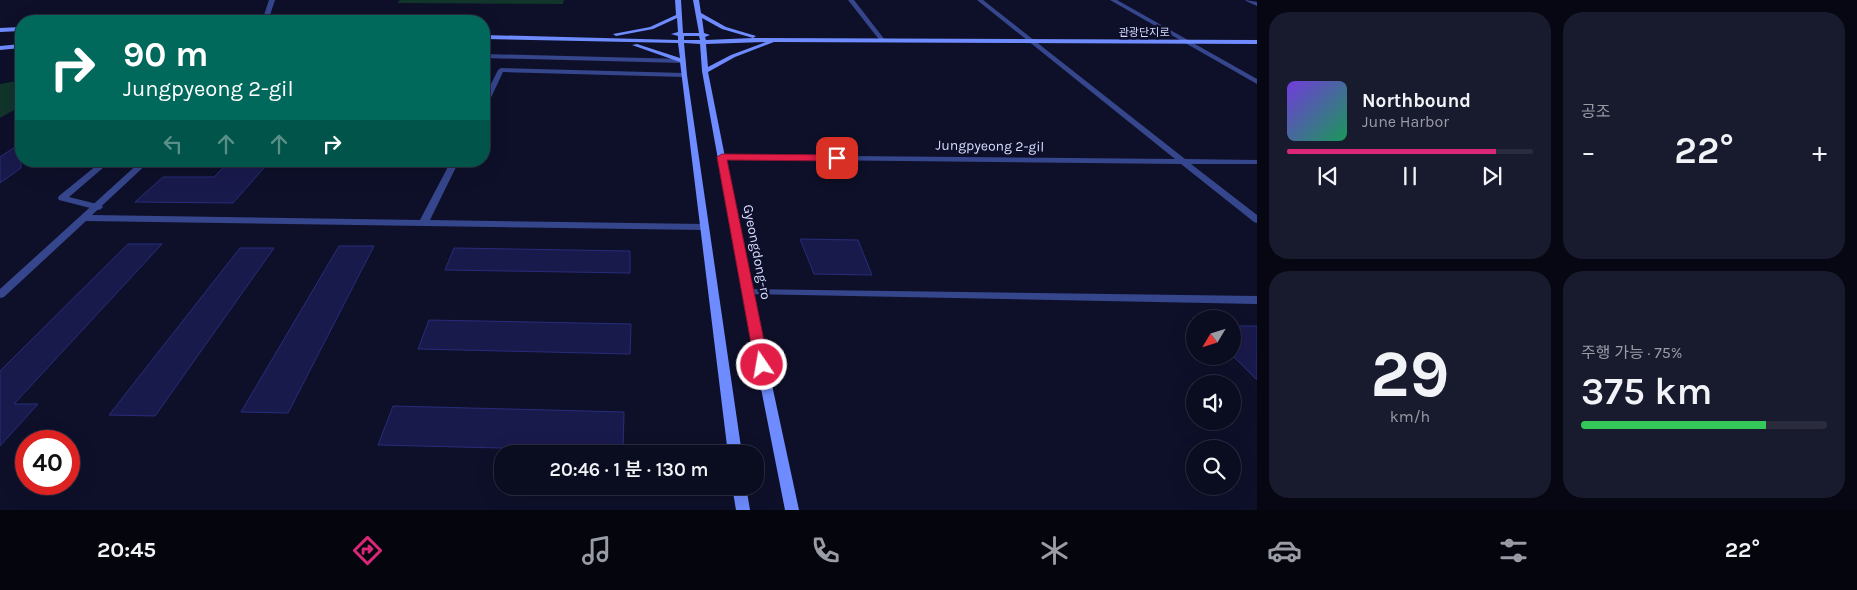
<!DOCTYPE html>
<html lang="ko">
<head>
<meta charset="utf-8">
<style>
  :root { --surface:#0a0c20; --page:#181a2d; --text:#f1f3f6; --muted:#999ba5; --line:#2a2c3e; --accent:#db2777 }
  body { margin:0; font-family:Karla,"Noto Sans KR",sans-serif; background:var(--page); color:var(--text); height:100vh; display:flex; flex-direction:column; font-size:19px; white-space:nowrap }
  * { box-sizing:border-box; margin:0 }
  p { font-size:16px; color:var(--muted) }
  .icon { flex:none; width:28px; height:28px; fill:none; stroke:currentColor; stroke-width:2; stroke-linecap:round; stroke-linejoin:round }
  .map { position:relative; flex:1; overflow:hidden }
  .sheet { display:flex; flex-direction:column; gap:12px; padding:12px; background:#060712; width:600px }
  .sheet>* { flex:none }
  .top-card { position:absolute; left:15px; top:15px; width:475px; height:152px; border-radius:20px; box-shadow:0 5px 20px #0002,0 0 0 1px var(--line); background:#00695c; color:#fff; overflow:hidden }
  .needle { width:32px; rotate:232deg }
  .fabs { position:absolute; left:1186px; top:310px; display:grid; gap:10px }
  .fabs a { display:grid; place-items:center; width:55px; height:55px; border-radius:50%; background:var(--surface); box-shadow:0 5px 20px #0002,0 0 0 1px var(--line); font-size:25px }
  .speed { position:absolute; left:15px; top:430px; display:flex; gap:10px; font-size:25px; font-weight:700; text-align:center }
  .speed>* { display:grid; place-content:center; width:65px; height:65px; border-radius:50%; background:var(--surface); box-shadow:0 5px 20px #0002,0 0 0 1px var(--line); line-height:1 }
  .speed .limit { border:8px solid #d22; background:#fff; color:#111 }
  .pin { position:absolute; display:grid; place-items:center; width:42px; height:42px; color:#fff; margin:-21px; border-radius:10px; box-shadow:0 2px 8px #0006 }
  .me { position:absolute; width:55px; margin:-28px; rotate:348deg; stroke-linejoin:round; filter:drop-shadow(0 0 4px #0008) }
  .turn { display:flex; align-items:center; gap:18px; height:105px; padding:0 25px; font-size:22px }
  .turn .icon { width:65px; height:65px; stroke-width:2.5 }
  .turn b { display:block; font-size:35px; line-height:42px }
  .lanes { display:flex; align-items:center; height:48px; padding:0 25px; background:#0003; justify-content:center; gap:25px; direction:ltr }
  .lanes .off { opacity:.35 }
  .big { font-size:38px; font-weight:600; line-height:1.1 }
  .sheet .card { flex:1; display:flex; flex-direction:column; justify-content:center; gap:8px; min-width:0; padding:0 18px; border-radius:20px; background:var(--page) }
  .sheet .dial { align-items:center; gap:0 }
  .dial b { font-size:65px; line-height:1 }
  .song { display:flex; align-items:center; gap:15px }
  .cover { width:60px; height:60px; border-radius:8px; background:linear-gradient(135deg,hsl(260 70% 55%),hsl(150 70% 35%)) }
  .played { height:5px; border-radius:2px; background:linear-gradient(90deg,var(--accent) 85%,var(--line) 85%) }
  .keys { display:flex; justify-content:space-around; direction:ltr }
  .heat { display:flex; justify-content:space-between; align-items:center; font-size:28px; direction:ltr }
  .charge { height:8px; border-radius:4px; background:linear-gradient(90deg,#34c759 75%,var(--line) 0) }
  .sheet .tiles { flex:1; display:grid; gap:12px; grid-template-columns:repeat(2,1fr) }
  .trip { position:absolute; left:494px; top:445px; width:270px; height:50px; border-radius:20px; background:var(--surface); box-shadow:0 5px 20px #0002,0 0 0 1px var(--line); font-weight:600; line-height:50px; text-align:center }
  .menu { display:flex; height:80px; justify-content:space-around; align-items:center; background:#04050d; color:var(--muted) }
  .menu .icon { width:35px; height:35px }
  .menu .active { color:var(--accent) }
  .menu b { font-size:22px; color:var(--text) }
  main { display:flex; flex:1; min-height:0 }
  .map>svg:first-child { display:block }
</style>
</head>
<body>
<main>
<div class="map">
<svg width="1257" height="510" viewBox="0 0 1257 510">
  <rect width="100%" height="100%" fill="#0e102a"/>
  <path fill="#11342b" d="M400 0H564L563 4 397 3Z
    M16 81 21 84V106L0 118V84Z"/>
  <path fill="#191a4c" stroke="#292c7a" d="M21 143V168L0 183V157Z
    M230 161H270L233 203 135 202 163 177H214Z
    M800 239 858 240 872 275 814 274Z
    M128 244H162L14 404H38L0 446V371Z
    M339 246H374L288 413 241 412Z
    M240 248H274L155 416 109 415Z
    M454 248 630 251V273L445 270Z
    M429 320 631 324 630 354 418 349Z
    M1232 326H1257V380L1232 355Z
    M393 406 624 412 623 451 378 445Z"/>
  <g fill="none" stroke-linecap="round" stroke-linejoin="round">
    <path fill="#36468c" fill-rule="evenodd" d="M102 161H111L69 197 101 205 103 207 101 209 98 210 59 200 58 198 59 196Z"/>
    <path fill="#36468c" fill-rule="evenodd" d="M269 0H275L268 21H262Z
      M848 0H854L885 40V42H881Z
      M977 0H983L1185 159 1257 160V164H1191L1257 215V223L1254 222 1181 164 722 159 718 157 722 155 1175 159Z
      M1110 0H1117L1257 79V84Z
      M1245 0 1257 2V6L1246 1Z
      M484 54 683 59 686 61 683 63 484 58Z
      M501 68 684 73 687 75 684 77 503 72 488 104 484 106V98L498 70Z
      M141 161H150L92 215 420 220 451 161H459L430 220 704 224 709 227 704 230 86 221 4 297 0 298V289Z
      M747 289 1257 296V304L743 294 742 292Z"/>
    <path fill="#6e8cff" fill-rule="evenodd" d="M675 0H681L683 33H699L693 0H699L701 13 726 27 756 36 753 38 722 29 702 18 704 33 710 35 705 37 706 40 753 38 1257 40V44L774 42 735 57 708 72 752 292 799 510H785L742 292 702 71 700 44 684 43 687 75 742 454H728L680 62 632 45 637 44 680 58 678 43 484 39V35L678 40V36L671 34 678 32 677 18 653 29 616 36 613 34 650 27 676 15ZM684 36H699L700 40H684ZM766 42 731 55 708 67 706 44Z
      M21 27V31L0 32V28Z
      M21 44V48L0 50V46Z
      M732 486H746L750 510H736Z"/>
  </g>
  <path fill="#e11d48" stroke="#92132f" d="M722 154 837 155 842 158 837 161 727 160 769 365 767 369H758L755 365 717 157Z"/>
  <g text-anchor="middle" dominant-baseline="central" stroke-width="5" stroke-linejoin="round" paint-order="stroke">
    <g font-size="11" fill="#d7dcff" stroke="#0e102a">
      <text x="1144" y="32">관광단지로</text>
    </g>
    <g font-size="14" fill="#d7dcff" stroke="#0e102a">
      <text transform="translate(990 146) rotate(1)">Jungpyeong 2-gil</text>
      <text transform="translate(757 252) rotate(79)">Gyeongdong-ro</text>
    </g>
  </g>
</svg>
<div class="fabs">
<a><svg class="needle" viewBox="-14 -14 28 28"><path d="M0-13l5 13h-10z" fill="#e53935"/><path d="M0 13l5-13h-10z" fill="#999ba5"/></svg></a>
<a><svg class="icon" aria-label="sound" viewBox="0 0 24 24"><path d="M4 9h4l5-4v14l-5-4H4zM17 9q2 3 0 6"/></svg></a>
<a><svg class="icon" aria-label="search" viewBox="0 0 24 24"><circle cx="10" cy="10" r="6"/><path d="M15 15l6 6"/></svg></a>
</div>
<div class="speed"><div class="limit">40</div></div>
<div class="pin" style="left:837px;top:158px;background:#d93025"><svg class="icon" aria-label="arrive" viewBox="0 0 24 24"><path d="M6 21V4h12l-3 4 3 4H6"/></svg></div>
<svg class="me" style="left:762px;top:365px" viewBox="-20 -20 40 40"><circle r="17" fill="#e11d48" stroke="#fff" stroke-width="3"/><path d="M0-11L8 9 0 5-8 9z" fill="#fff"/></svg>
<div class="trip">20:46 · 1 분 · 130 m</div>
<div class="top-card">
<div class="turn"><svg class="icon" aria-label="right" viewBox="0 0 24 24"><path d="M7 20v-9h11M14 6l5 5-5 5"/></svg><div><b>90 m</b>Jungpyeong 2-gil</div></div>
<div class="lanes"><svg class="icon off" aria-label="left" viewBox="0 0 24 24"><path d="M17 20v-9H6M10 6l-5 5 5 5"/></svg><svg class="icon off" aria-label="ahead" viewBox="0 0 24 24"><path d="M12 20V5M6 11l6-6 6 6"/></svg><svg class="icon off" aria-label="ahead" viewBox="0 0 24 24"><path d="M12 20V5M6 11l6-6 6 6"/></svg><svg class="icon" aria-label="right" viewBox="0 0 24 24"><path d="M7 20v-9h11M14 6l5 5-5 5"/></svg></div>
</div>
</div>
<section class="sheet">
<div class="tiles">
<div class="card">
<div class="song"><i class="cover"></i><div><b>Northbound</b><p>June Harbor</p></div></div>
<div class="played"></div>
<div class="keys"><svg class="icon" aria-label="previous" viewBox="0 0 24 24"><path d="M18 5L8 12l10 7zM5 5v14"/></svg><svg class="icon" aria-label="pause" viewBox="0 0 24 24"><path d="M8 5v14M16 5v14"/></svg><svg class="icon" aria-label="next" viewBox="0 0 24 24"><path d="M6 5l10 7-10 7zM19 5v14"/></svg></div>
</div>
<div class="card"><p>공조</p>
<div class="heat"><a>−</a><b class="big">22°</b><a>+</a></div>
</div>
<div class="card dial"><b>29</b><p>km/h</p></div>
<div class="card"><p>주행 가능 · 75%</p><b class="big">375 km</b><div class="charge"></div></div>
</div>
</section>
</main>
<nav class="menu">
<b>20:45</b>
<svg class="icon active" aria-label="directions" viewBox="0 0 24 24"><path d="M12 3l9 9-9 9-9-9zM9 14v-3h6M13 9l2 2-2 2"/></svg>
<svg class="icon" aria-label="music" viewBox="0 0 24 24"><path d="M9 18V5l10-2v13"/><circle cx="6" cy="18" r="3"/><circle cx="16" cy="16" r="3"/></svg>
<svg class="icon" aria-label="phone" viewBox="0 0 24 24"><path d="M5 4h4l2 5-3 2q2 4 5 5l2-3 5 2v4C11 20 4 13 5 4z"/></svg>
<svg class="icon" aria-label="climate" viewBox="0 0 24 24"><path d="M12 3v18M4 7l16 10M4 17L20 7"/></svg>
<svg class="icon" aria-label="car" viewBox="0 0 24 24"><path d="M5 17H2v-5l4-1 3-4h7l3 4 3 1v5h-3M9 17h6M6 11h13"/><circle cx="7" cy="17" r="2"/><circle cx="17" cy="17" r="2"/></svg>
<svg class="icon" aria-label="filters" viewBox="0 0 24 24"><path d="M4 7h16M4 17h16"/><circle cx="9" cy="7" r="2"/><circle cx="15" cy="17" r="2"/></svg>
<b>22°</b>
</nav>
</body>
</html>
